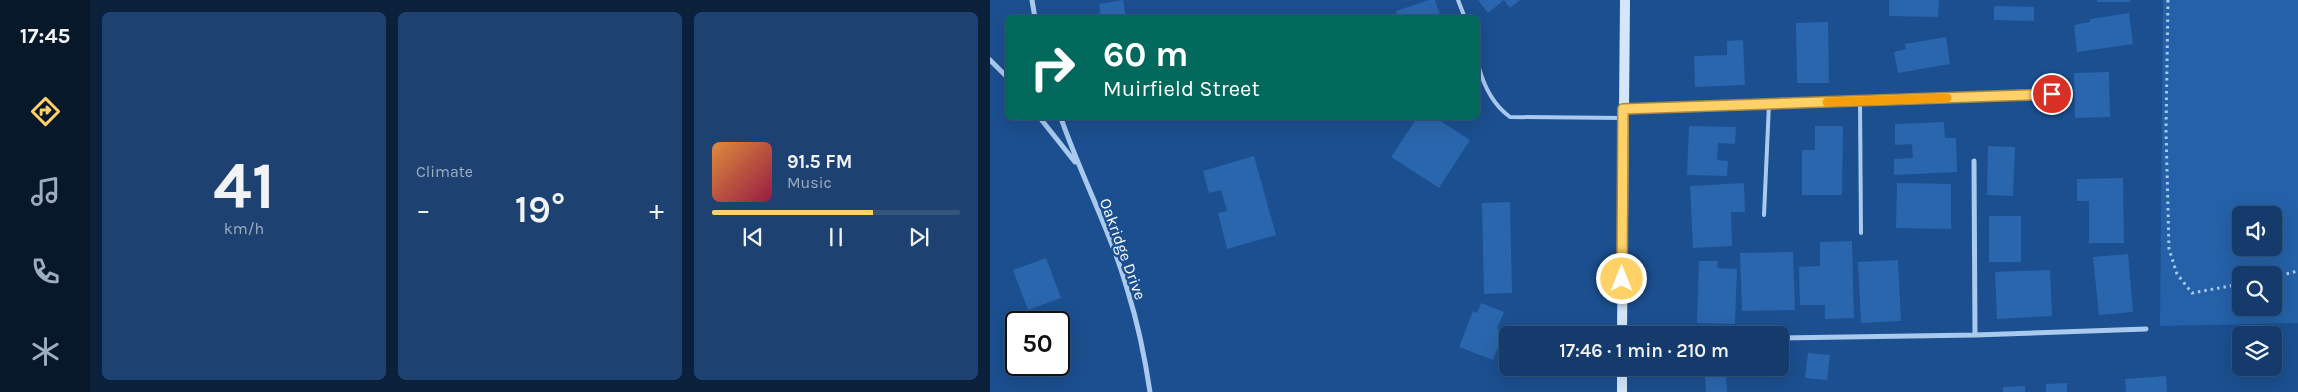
<!DOCTYPE html>
<html lang="en">
<head>
<meta charset="utf-8">
<style>
  :root { --surface:#143b6b; --page:#1d4271; --text:#f1f3f6; --muted:#9dadc1; --line:#33557e; --accent:#ffd166 }
  body { margin:0; font-family:Karla,sans-serif; background:var(--page); color:var(--text); height:100vh; display:flex; flex-direction:column; font-size:19px; white-space:nowrap }
  * { box-sizing:border-box; margin:0 }
  p { font-size:16px; color:var(--muted) }
  .icon { flex:none; width:28px; height:28px; fill:none; stroke:currentColor; stroke-width:2; stroke-linecap:round; stroke-linejoin:round }
  .map { position:relative; flex:1; overflow:hidden }
  .drawer { display:flex; flex-direction:column; gap:12px; padding:12px; background:#0b203b; width:900px }
  .drawer>* { flex:none }
  .hud { position:absolute; left:15px; top:15px; width:475px; height:105px; border-radius:8px; box-shadow:0 5px 20px #0002,0 0 0 1px var(--line); background:#00695c; color:#fff; overflow:hidden }
  .tools { position:absolute; left:1242px; top:206px; display:grid; gap:10px }
  .tools a { display:grid; place-items:center; width:50px; height:50px; border-radius:8px; background:var(--surface); box-shadow:0 5px 20px #0002,0 0 0 1px var(--line); font-size:25px }
  .speed { position:absolute; left:15px; top:311px; display:flex; gap:10px; font-size:25px; font-weight:700; text-align:center }
  .speed>* { display:grid; place-content:center; width:65px; height:65px; border-radius:50%; background:var(--surface); box-shadow:0 5px 20px #0002,0 0 0 1px var(--line); line-height:1 }
  .speed .limit { border:2px solid #111; border-radius:8px; background:#fff; color:#111 }
  .pin { position:absolute; display:grid; place-items:center; width:42px; height:42px; color:#fff; margin:-21px; border:2px solid #fff; border-radius:50%; box-shadow:0 1px 5px #0007 }
  .me { position:absolute; width:55px; margin:-28px; rotate:0deg; stroke-linejoin:round; filter:drop-shadow(0 0 4px #0008) }
  .turn { display:flex; align-items:center; gap:18px; height:105px; padding:0 15px; font-size:22px }
  .turn .icon { width:65px; height:65px; stroke-width:2.5 }
  .turn b { display:block; font-size:35px; line-height:42px }
  .big { font-size:38px; font-weight:600; line-height:1.1 }
  .drawer .tile { flex:1; display:flex; flex-direction:column; justify-content:center; gap:8px; min-width:0; padding:0 18px; border-radius:8px; background:var(--page) }
  .drawer .dial { align-items:center; gap:0 }
  .dial b { font-size:65px; line-height:1 }
  .song { display:flex; align-items:center; gap:15px }
  .cover { width:60px; height:60px; border-radius:8px; background:linear-gradient(135deg,hsl(30 70% 55%),hsl(340 70% 35%)) }
  .played { height:5px; border-radius:2px; background:linear-gradient(90deg,var(--accent) 65%,var(--line) 65%) }
  .keys { display:flex; justify-content:space-around; direction:ltr }
  .heat { display:flex; justify-content:space-between; align-items:center; font-size:28px; direction:ltr }
  .drawer .tiles { flex:1; display:grid; gap:12px; grid-template-columns:repeat(3,1fr) }
  .trip { position:absolute; left:509px; top:326px; width:290px; height:50px; border-radius:8px; background:var(--surface); box-shadow:0 5px 20px #0002,0 0 0 1px var(--line); font-weight:600; line-height:50px; text-align:center }
  main { display:flex; flex:1; min-height:0 }
  .dock { display:flex; flex-direction:column; width:90px; justify-content:space-around; align-items:center; background:#08182b; color:var(--muted) }
  .dock .icon { width:35px; height:35px }
  .dock .on { color:var(--accent) }
  .dock b { font-size:22px; color:var(--text) }
  .map>svg:first-child { display:block }
</style>
</head>
<body>
<main>
<nav class="dock">
<b>17:45</b>
<svg class="icon on" aria-label="directions" viewBox="0 0 24 24"><path d="M12 3l9 9-9 9-9-9zM9 14v-3h6M13 9l2 2-2 2"/></svg>
<svg class="icon" aria-label="music" viewBox="0 0 24 24"><path d="M9 18V5l10-2v13"/><circle cx="6" cy="18" r="3"/><circle cx="16" cy="16" r="3"/></svg>
<svg class="icon" aria-label="phone" viewBox="0 0 24 24"><path d="M5 4h4l2 5-3 2q2 4 5 5l2-3 5 2v4C11 20 4 13 5 4z"/></svg>
<svg class="icon" aria-label="climate" viewBox="0 0 24 24"><path d="M12 3v18M4 7l16 10M4 17L20 7"/></svg>
</nav>
<section class="drawer">
<div class="tiles">
<div class="tile dial"><b>41</b><p>km/h</p></div>
<div class="tile"><p>Climate</p>
<div class="heat"><a>−</a><b class="big">19°</b><a>+</a></div>
</div>
<div class="tile">
<div class="song"><i class="cover"></i><div><b>91.5 FM</b><p>Music</p></div></div>
<div class="played"></div>
<div class="keys"><svg class="icon" aria-label="previous" viewBox="0 0 24 24"><path d="M18 5L8 12l10 7zM5 5v14"/></svg><svg class="icon" aria-label="pause" viewBox="0 0 24 24"><path d="M8 5v14M16 5v14"/></svg><svg class="icon" aria-label="next" viewBox="0 0 24 24"><path d="M6 5l10 7-10 7zM19 5v14"/></svg></div>
</div>
</div>
</section>
<div class="map">
<svg width="1308" height="392" viewBox="0 0 1308 392">
  <rect width="100%" height="100%" fill="#1b4f8f"/>
  <path fill="#2461a8" fill-rule="evenodd" d="M1173 0H1308V323L1170 326ZM1251 215H1284V248H1251ZM1251 275H1284V308H1251Z"/>
  <path fill="#2a66ad" d="M133 0 136 18H111L109 4Z
    M439 0H445L451 18H408L406 11Z
    M488 0H514L498 13Z
    M514 0H530L520 8Z
    M899 0H949L948 17 899 16Z
    M1107 0H1140V2H1107Z
    M1004 6 1044 7V21L1004 20Z
    M1139 13 1143 44 1087 52 1084 25 1100 22V19Z
    M838 22 839 83H807L806 23Z
    M956 37 960 64 908 73 904 52 916 49 915 44Z
    M753 40 755 85 705 87 704 56 737 55V41Z
    M1119 72 1120 117 1085 118 1084 73Z
    M427 118H446L480 140 449 188 401 157Z
    M954 122 955 138H966L967 172 904 175V159L923 158 922 144 905 145V124Z
    M699 126 746 127 745 144 728 143 727 160 738 161 737 176 697 175Z
    M825 126H853L852 195H812V150H825Z
    M998 146 1025 147 1023 196 997 195Z
    M264 156 286 235 237 249 228 213 237 211 231 190 219 193 213 171Z
    M1133 178 1134 243H1099V201H1087V179Z
    M754 183 755 212H741L742 246 703 248 700 186Z
    M907 183 961 184V229L906 228Z
    M520 202 522 293 494 294 492 203Z
    M999 216H1031V262H999Z
    M862 241 864 318 835 319V305H810L809 267 830 266V242Z
    M803 252 805 310 752 311 750 253Z
    M1138 254 1143 312 1109 315 1103 257Z
    M56 258 71 298 38 310 23 270Z
    M908 260 911 321 871 323 868 262Z
    M709 261H728L727 268 747 269 745 324 707 323Z
    M1060 270 1062 316 1007 319 1005 272Z
    M491 303 514 312 507 329 514 332 503 360 469 347 483 311 487 313Z
    M818 353 840 355 837 380 815 378Z
    M736 375 737 392H716L715 376Z
    M1176 376 1177 392H1136L1135 379Z
    M1077 383V392H1056V384Z
    M1035 386V392H1013V387Z"/>
  <g fill="none" stroke-linecap="round" stroke-linejoin="round">
    <path stroke="#a9c9ee" stroke-width="3" stroke-dasharray="2.5 4" stroke-linecap="butt" d="M1178 0 1176 130 1179 249 1187 274 1202 293 1251 284
      M1284 277 1308 271"/>
    <path stroke="#a9c9ee" stroke-width="4" d="M468 0 475 18
      M488 64C493 84 502 104 520 117L633 118
      M870 101 871 233
      M774 215 779 104"/>
    <path stroke="#a9c9ee" stroke-width="5" d="M42 0 45 18
      M0 60 18 78
      M634 109 1062 94
      M50 118 85 162
      M71 118C91 176 121 232 138 292 148 324 155 358 160 392
      M984 161 985 335
      M790 338 985 335 1156 329"/>
    <path stroke="#d6e6fa" stroke-width="10" d="M632 335 635 0
      M632 392V368"/>
  </g>
  <g fill="none" stroke-linecap="round" stroke-linejoin="round">
    <defs>
      <path id="route" d="M632 279 633 109 1062 94"/>
    </defs>
    <use href="#route" stroke="#a68842" stroke-width="12"/>
    <use href="#route" stroke="#ffd166" stroke-width="9"/>
    <path stroke="#f59e0b" stroke-width="9" d="M837 102 957 98"/>
  </g>
  <g text-anchor="middle" dominant-baseline="central" stroke-width="5" stroke-linejoin="round" paint-order="stroke">
    <g font-size="16" fill="#fff" stroke="#1b4f8f">
      <text transform="translate(133 249) rotate(70)">Oakridge Drive</text>
    </g>
  </g>
</svg>
<div class="tools">
<a><svg class="icon" aria-label="sound" viewBox="0 0 24 24"><path d="M4 9h4l5-4v14l-5-4H4zM17 9q2 3 0 6"/></svg></a>
<a><svg class="icon" aria-label="search" viewBox="0 0 24 24"><circle cx="10" cy="10" r="6"/><path d="M15 15l6 6"/></svg></a>
<a><svg class="icon" aria-label="layers" viewBox="0 0 24 24"><path d="M12 4l9 5-9 5-9-5zM3 14l9 5 9-5"/></svg></a>
</div>
<div class="speed"><div class="limit">50</div></div>
<div class="pin" style="left:1062px;top:94px;background:#d93025"><svg class="icon" aria-label="arrive" viewBox="0 0 24 24"><path d="M6 21V4h12l-3 4 3 4H6"/></svg></div>
<svg class="me" style="left:632px;top:279px" viewBox="-20 -20 40 40"><circle r="17" fill="#ffd166" stroke="#fff" stroke-width="3"/><path d="M0-11L8 9 0 5-8 9z" fill="#fff"/></svg>
<div class="trip">17:46 · 1 min · 210 m</div>
<div class="hud">
<div class="turn"><svg class="icon" aria-label="right" viewBox="0 0 24 24"><path d="M7 20v-9h11M14 6l5 5-5 5"/></svg><div><b>60 m</b>Muirfield Street</div></div>
</div>
</div>
</main>
</body>
</html>
